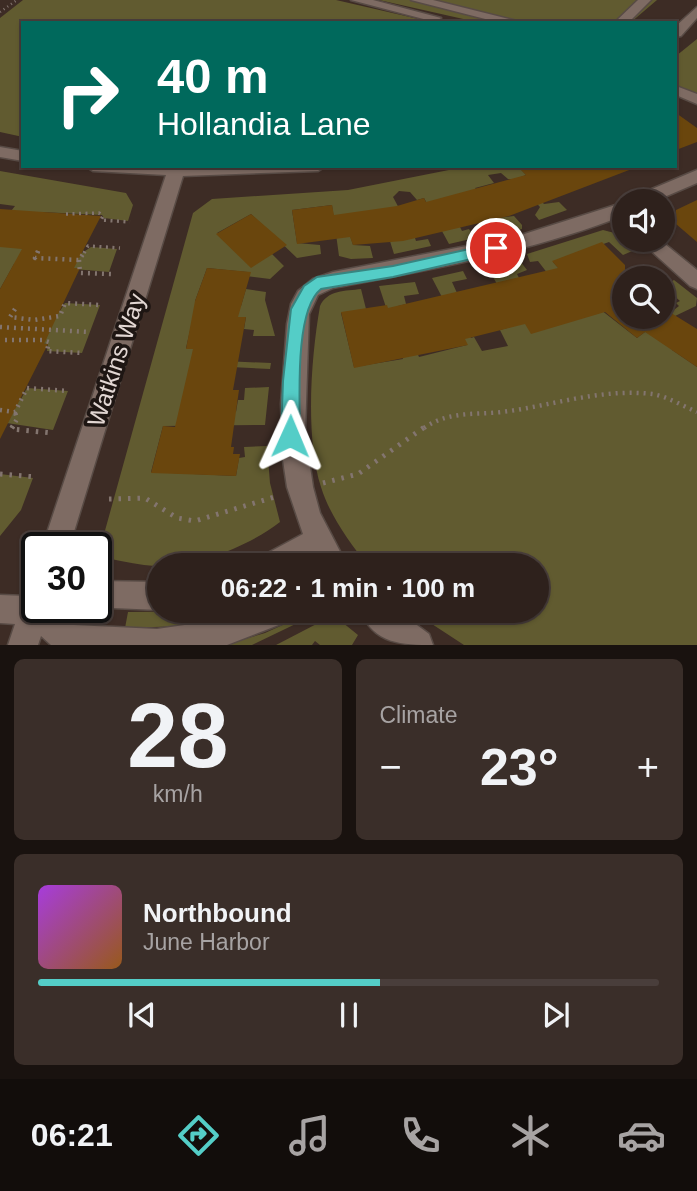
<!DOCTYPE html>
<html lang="en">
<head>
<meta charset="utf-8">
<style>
  :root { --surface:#2e211c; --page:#3a2e29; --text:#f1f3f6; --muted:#a7a3a3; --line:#493e3b; --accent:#54cdc7 }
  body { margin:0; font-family:Helvetica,sans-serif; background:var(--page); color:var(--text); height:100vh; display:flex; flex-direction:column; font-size:26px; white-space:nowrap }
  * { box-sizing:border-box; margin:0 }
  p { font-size:23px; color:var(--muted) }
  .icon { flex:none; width:38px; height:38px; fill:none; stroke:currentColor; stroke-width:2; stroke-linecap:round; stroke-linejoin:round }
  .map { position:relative; height:645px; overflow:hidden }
  .sheet { display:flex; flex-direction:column; gap:14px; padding:14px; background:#19120f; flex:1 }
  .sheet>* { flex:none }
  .top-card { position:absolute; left:21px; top:21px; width:656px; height:147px; border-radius:0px; box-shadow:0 2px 5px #0004,0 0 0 2px var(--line); background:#00695c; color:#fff; overflow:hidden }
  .fabs { position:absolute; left:612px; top:189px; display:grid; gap:14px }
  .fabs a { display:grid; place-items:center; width:63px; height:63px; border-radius:50%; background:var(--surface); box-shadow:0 2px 5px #0004,0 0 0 2px var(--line); font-size:35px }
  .speed { position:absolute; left:21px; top:532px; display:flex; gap:14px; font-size:35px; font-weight:700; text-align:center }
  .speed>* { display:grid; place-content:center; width:91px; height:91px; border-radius:50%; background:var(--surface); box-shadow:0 2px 5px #0004,0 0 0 2px var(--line); line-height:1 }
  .speed .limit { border:4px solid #111; border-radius:10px; background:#fff; color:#111 }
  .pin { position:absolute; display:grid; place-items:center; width:60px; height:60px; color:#fff; margin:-30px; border:4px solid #fff; border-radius:50%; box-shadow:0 2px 7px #0007 }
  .me { position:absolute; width:77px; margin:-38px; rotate:1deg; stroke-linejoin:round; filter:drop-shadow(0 0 5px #0008) }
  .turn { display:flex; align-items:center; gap:24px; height:147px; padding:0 21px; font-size:32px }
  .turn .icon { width:91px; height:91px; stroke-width:2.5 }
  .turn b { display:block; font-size:49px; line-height:60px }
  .big { font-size:52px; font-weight:800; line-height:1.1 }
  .sheet .card { flex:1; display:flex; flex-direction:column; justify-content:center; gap:10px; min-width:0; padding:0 24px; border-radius:10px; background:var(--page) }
  .sheet .dial { align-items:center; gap:0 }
  .dial b { font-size:91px; line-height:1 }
  .song { display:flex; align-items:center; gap:21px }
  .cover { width:84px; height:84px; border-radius:10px; background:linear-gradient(135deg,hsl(280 70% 55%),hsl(30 70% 35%)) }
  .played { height:7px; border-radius:4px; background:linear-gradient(90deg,var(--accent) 55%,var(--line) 55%) }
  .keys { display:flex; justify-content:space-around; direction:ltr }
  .heat { display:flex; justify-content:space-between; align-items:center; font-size:38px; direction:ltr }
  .sheet .tiles { flex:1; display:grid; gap:14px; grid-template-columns:1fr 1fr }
  .card:last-child { grid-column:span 2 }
  .trip { position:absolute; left:147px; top:553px; width:402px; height:70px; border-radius:35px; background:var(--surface); box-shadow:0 2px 5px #0004,0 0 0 2px var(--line); font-weight:800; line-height:70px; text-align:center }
  .dock { display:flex; height:112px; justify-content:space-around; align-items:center; background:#120d0b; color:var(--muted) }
  .dock .icon { width:49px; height:49px }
  .dock .active { color:var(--accent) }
  .dock b { font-size:32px; color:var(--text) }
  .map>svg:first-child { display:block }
</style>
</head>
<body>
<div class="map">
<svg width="697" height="645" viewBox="0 0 697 645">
  <rect width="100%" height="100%" fill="#3d2c25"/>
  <path fill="#615b30" d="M23 0H336L436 23H23V137L0 132V18Z
    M379 0H657L630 23H481Z
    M697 39V96L676 87V56Z
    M469 166H518L526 175 518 178 544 204 559 202 567 210 539 220 535 215 540 207 514 179H508L501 173 488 175 494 183 475 188 497 218 514 216 522 225V229L509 233 504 230 493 233 485 219 460 227 462 231 469 229 475 238 449 244 424 198 417 200 410 192 399 191 393 197 415 238 416 241 428 239 431 246 394 254 389 238 344 216 353 245 370 246 373 258 351 259 339 256 332 205 292 210 297 243 320 245 321 254 297 258 251 214 217 233 272 254 284 266 270 279 246 276 247 272 207 268 195 301 241 306 246 289 266 292 265 300 275 336H253L254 330 244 329 246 317 191 326 186 348 202 349 223 361 271 363 270 369 190 365 236 412 238 400H244L245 388 269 387 265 425 163 426 151 472 236 476 239 458 245 457 244 447 267 446 270 483 280 522C250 546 191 569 155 566 140 565 126 562 111 559L101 545 193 213 212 199 348 190Z
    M0 171 126 193 133 205 128 221 104 218 102 215 41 212 33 250 82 253 91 247 117 249 109 272 14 264 0 289V225L15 206 0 204Z
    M603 230 622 235 637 249 623 255 609 242 553 262 583 296 637 338 679 306 676 303 680 301 663 286 674 280 697 298 696 306 675 316 672 350 697 367V645H464L412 611H537V565H367C349 541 330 516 321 487 305 438 311 357 320 306 327 290 346 291 361 289L366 309 341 313 354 367 403 359 379 286 415 282 419 294 404 296 406 304 398 306 419 357 467 345 432 278 463 271 467 279 452 282 457 293 449 296 471 338 474 337 482 351 508 346 500 330 514 326 501 291 489 270 481 266 517 257 527 270 517 274 519 278 548 274 538 261 530 262 527 254Z
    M65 303 100 305 82 353 47 351 48 344 0 340V308L60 311Z
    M27 388 68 391 53 430 0 422V397L21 399Z
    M0 474 33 478 21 510 0 536Z
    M241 611 224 619 184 626 125 628 128 612Z
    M313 611 308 618 252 645H225L265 633Z
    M328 618H337L358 635 352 645H320L315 641 312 645H276Z"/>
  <path fill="#6a460d" d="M676 113 697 128V142L676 150Z
    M517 166 637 167 509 216 403 241 353 245 350 237 297 244 292 210 332 205 334 215 397 206 424 198 426 202 526 175Z
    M697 200V242L676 224V210Z
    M0 209 101 216 74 268H80L44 344H48L0 439V289L22 249 0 247Z
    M251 214 287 245 251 268 216 234Z
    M602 242 625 265V317H663V308L697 329V367L645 332 637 338 605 312 531 334 525 324 465 339 468 345 354 368 341 312 387 305 388 308 558 268 552 261Z
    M207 268 251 272 238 317H246L233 390H239L231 447H234L233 454H240L236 476 151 473 163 426 175 427 193 349H186L195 301Z"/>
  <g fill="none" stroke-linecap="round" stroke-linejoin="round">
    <defs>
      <path id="minor" d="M351 0H373L441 18 435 22Z
        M411 0H433L525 23H501Z
        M638 0H651L628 23H614Z
        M697 7V18L681 36 676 37V26Z
        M676 86 697 94V104L676 95Z
        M0 147 23 151V161L0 157Z
        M85 166H326L318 171 183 176 69 548H42L166 175 93 171Z
        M697 170V183L655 201H630L633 197Z
        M625 202V215C531 252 432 269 333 288L318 295 309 314 305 432 313 487 320 513 347 565H318L314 558 301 565H260L264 555 303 534 287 487 283 460 281 404 287 324 291 304 298 291 313 279 333 272 518 236Z
        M639 240H660L697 270V289L690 286Z
        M96 581 159 582V610L91 607H96Z
        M37 590V607H59L58 611 74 625 157 629 212 621 241 611H293L289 621 227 645H51L41 636 38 645H8L15 624 0 623V595L26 596Z
        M361 611H398L429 634 433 645C403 645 373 644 361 611Z"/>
    </defs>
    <use href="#minor" stroke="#584b45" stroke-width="3"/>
    <path stroke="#83756f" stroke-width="2.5" stroke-dasharray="1 3.5" stroke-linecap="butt" d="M0 12 17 0"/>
    <path stroke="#83756f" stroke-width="3.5" stroke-dasharray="2 4.5" stroke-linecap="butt" d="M66 214 99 213 103 216 101 220 130 222
      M38 253 39 250
      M84 253 88 246 120 248"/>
    <path stroke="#83756f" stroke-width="4.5" stroke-dasharray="2 5" stroke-linecap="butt" d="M38 251 35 258 79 260 85 251
      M79 260 80 273 111 274
      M15 309 10 317 34 320 60 316 65 303 100 305
      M0 327 90 332
      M5 340H43L49 342 47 351 82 353
      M0 410 15 412 27 388 68 391
      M12 428 17 419 15 412
      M424 428C448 411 474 415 502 412 551 406 601 388 652 394 666 396 683 406 697 412"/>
    <path stroke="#83756f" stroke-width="5" stroke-dasharray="2.5 7" stroke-linecap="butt" d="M13 426 11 429 52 433
      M0 474 36 477
      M323 483 358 474 426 426
      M109 499 145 498 177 518 195 521 278 496"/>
    <use href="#minor" fill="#7e6b63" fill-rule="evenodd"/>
  </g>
  <path fill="#54cdc7" stroke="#378581" stroke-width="2" d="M496 243 502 244V252L393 277 321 289C294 310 300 402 300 436L297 443 290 445 284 443 281 436 283 381 291 309 304 286 317 277 393 266Z"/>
  <g text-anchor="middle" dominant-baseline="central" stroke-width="7" stroke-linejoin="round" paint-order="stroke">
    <g font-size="24" fill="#e2d7d3" stroke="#1e1613">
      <text transform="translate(116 360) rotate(-72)">Watkins Way</text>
    </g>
  </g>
</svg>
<div class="fabs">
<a><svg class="icon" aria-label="sound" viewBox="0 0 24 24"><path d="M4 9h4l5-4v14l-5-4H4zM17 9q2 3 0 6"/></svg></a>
<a><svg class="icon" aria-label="search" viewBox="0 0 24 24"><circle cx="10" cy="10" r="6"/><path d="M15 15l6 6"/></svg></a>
</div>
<div class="speed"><div class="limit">30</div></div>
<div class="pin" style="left:496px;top:248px;background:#d93025"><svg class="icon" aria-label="arrive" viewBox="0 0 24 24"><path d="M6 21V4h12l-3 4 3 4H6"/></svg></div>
<svg class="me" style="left:290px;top:436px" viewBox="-20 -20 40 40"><path d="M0-17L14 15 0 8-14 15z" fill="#54cdc7" stroke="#fff" stroke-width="4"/></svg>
<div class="trip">06:22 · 1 min · 100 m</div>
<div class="top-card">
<div class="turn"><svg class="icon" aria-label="right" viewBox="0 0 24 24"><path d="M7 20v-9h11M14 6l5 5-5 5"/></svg><div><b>40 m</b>Hollandia Lane</div></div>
</div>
</div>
<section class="sheet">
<div class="tiles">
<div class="card dial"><b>28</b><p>km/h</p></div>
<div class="card"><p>Climate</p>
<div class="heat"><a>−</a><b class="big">23°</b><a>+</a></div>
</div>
<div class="card">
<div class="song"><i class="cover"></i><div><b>Northbound</b><p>June Harbor</p></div></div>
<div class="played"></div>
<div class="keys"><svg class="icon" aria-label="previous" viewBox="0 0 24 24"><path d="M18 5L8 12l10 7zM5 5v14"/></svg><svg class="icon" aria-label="pause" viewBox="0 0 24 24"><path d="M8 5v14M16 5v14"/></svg><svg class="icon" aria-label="next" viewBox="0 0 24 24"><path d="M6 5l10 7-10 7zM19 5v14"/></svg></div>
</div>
</div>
</section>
<nav class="dock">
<b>06:21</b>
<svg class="icon active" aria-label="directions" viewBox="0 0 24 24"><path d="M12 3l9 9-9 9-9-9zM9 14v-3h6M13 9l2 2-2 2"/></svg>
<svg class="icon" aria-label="music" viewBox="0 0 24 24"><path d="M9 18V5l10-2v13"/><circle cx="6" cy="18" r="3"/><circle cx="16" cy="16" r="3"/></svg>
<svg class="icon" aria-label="phone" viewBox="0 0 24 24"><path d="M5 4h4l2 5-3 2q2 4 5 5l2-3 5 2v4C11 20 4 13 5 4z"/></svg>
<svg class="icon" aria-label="climate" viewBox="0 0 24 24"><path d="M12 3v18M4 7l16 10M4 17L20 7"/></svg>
<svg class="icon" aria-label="car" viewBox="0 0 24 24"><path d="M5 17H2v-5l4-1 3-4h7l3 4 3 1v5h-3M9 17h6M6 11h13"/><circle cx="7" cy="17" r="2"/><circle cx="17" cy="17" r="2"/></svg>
</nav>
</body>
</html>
